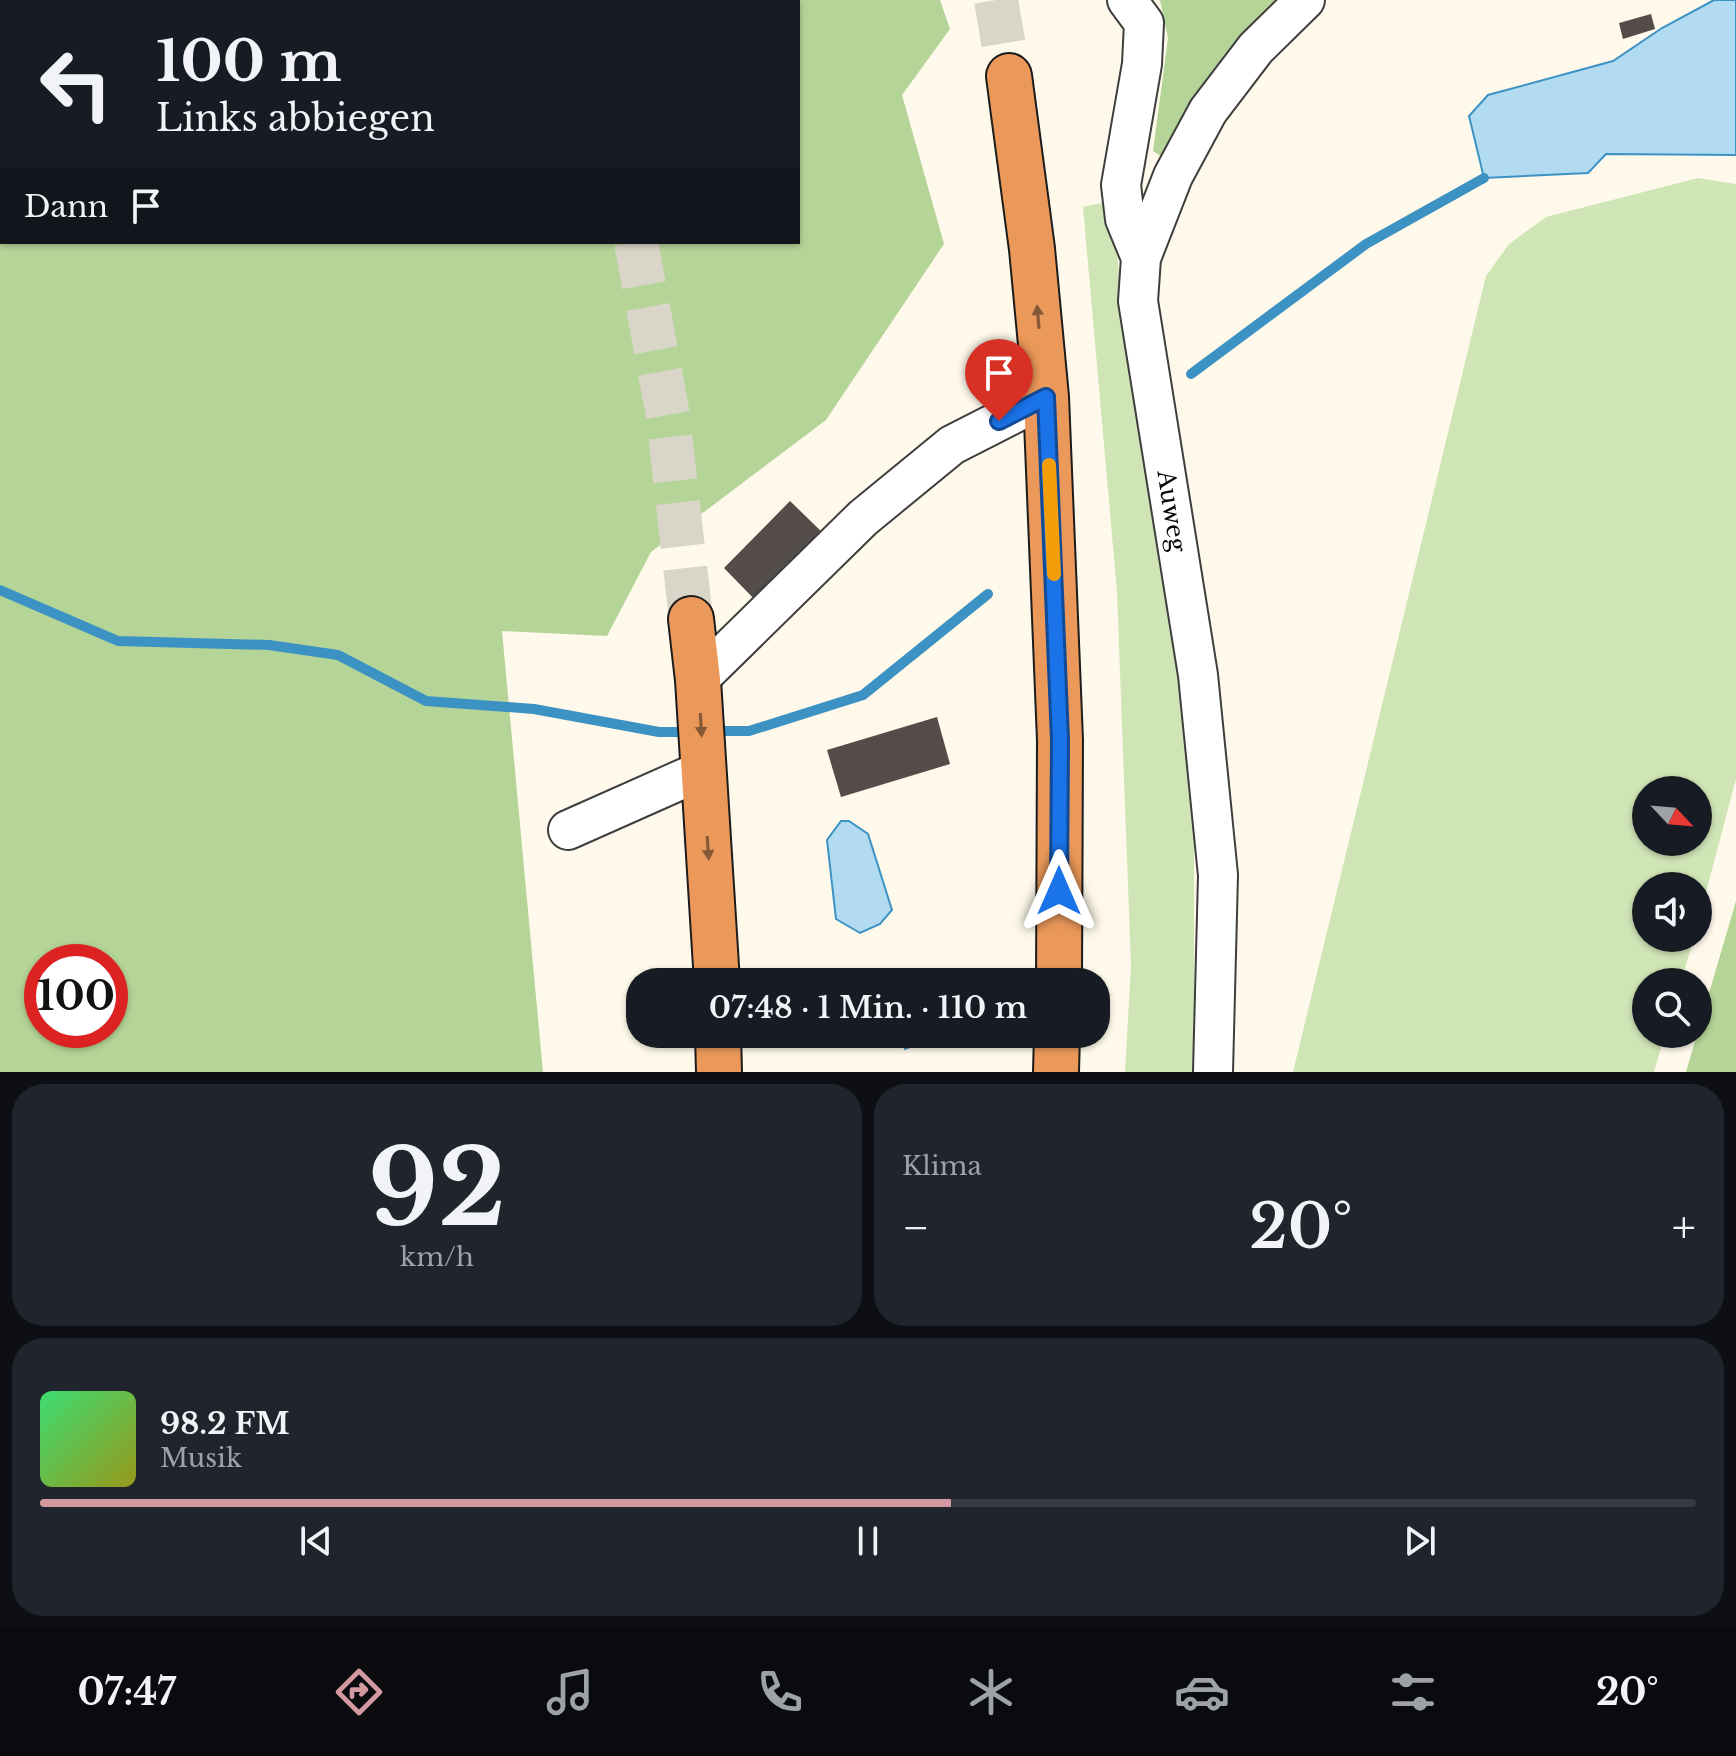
<!DOCTYPE html>
<html lang="de">
<head>
<meta charset="utf-8">
<style>
  :root { --surface:#171b24; --page:#20242c; --text:#f1f3f6; --muted:#9ea1a6; --line:#363941; --accent:#d499a0 }
  body { margin:0; font-family:"Libre Baskerville",serif; background:var(--page); color:var(--text); height:100vh; display:flex; flex-direction:column; font-size:30px; white-space:nowrap }
  * { box-sizing:border-box; margin:0 }
  p { font-size:26px; color:var(--muted) }
  .icon { flex:none; width:44px; height:44px; fill:none; stroke:currentColor; stroke-width:2; stroke-linecap:round; stroke-linejoin:round }
  .map { position:relative; height:1072px; overflow:hidden }
  .panel { display:flex; flex-direction:column; gap:12px; padding:12px; background:#0d0f14; flex:1 }
  .panel>* { flex:none }
  .hud { position:absolute; left:0px; top:0px; width:800px; height:244px; box-shadow:0 2px 6px #0004; background:#171b24; color:var(--text); overflow:hidden }
  .needle { width:52px; rotate:116deg }
  .buttons { position:absolute; left:1632px; top:776px; display:grid; gap:16px }
  .buttons a { display:grid; place-items:center; width:80px; height:80px; border-radius:50%; background:var(--surface); box-shadow:0 2px 6px #0004; font-size:40px }
  .speed { position:absolute; left:24px; top:944px; display:flex; gap:16px; font-size:40px; font-weight:700; text-align:center }
  .speed>* { display:grid; place-content:center; width:104px; height:104px; border-radius:50%; background:var(--surface); box-shadow:0 2px 6px #0004; line-height:1 }
  .speed .limit { border:12px solid #d22; background:#fff; color:#111 }
  .pin { position:absolute; display:grid; place-items:center; width:68px; height:68px; color:#fff; margin:-82px -34px; border-radius:50% 50% 50% 0; rotate:-45deg; box-shadow:0 0 8px #0007 }
  .pin .icon { rotate:45deg }
  .me { position:absolute; width:88px; margin:-44px; rotate:0deg; stroke-linejoin:round; filter:drop-shadow(0 0 6px #0008) }
  .turn { display:flex; align-items:center; gap:28px; height:168px; padding:0 24px; font-size:36px }
  .turn .icon { width:104px; height:104px; stroke-width:2.5 }
  .turn b { display:block; font-size:56px; line-height:68px }
  .then { display:flex; align-items:center; height:76px; padding:0 24px; background:#0003; gap:16px; font-size:30px }
  .big { font-size:60px; font-weight:600; line-height:1.1 }
  .panel .card { flex:1; display:flex; flex-direction:column; justify-content:center; gap:12px; min-width:0; padding:0 28px; border-radius:32px; background:var(--page) }
  .panel .dial { align-items:center; gap:0 }
  .dial b { font-size:104px; line-height:1 }
  .song { display:flex; align-items:center; gap:24px }
  .cover { width:96px; height:96px; border-radius:12px; background:linear-gradient(135deg,hsl(140 70% 55%),hsl(60 70% 35%)) }
  .played { height:8px; border-radius:4px; background:linear-gradient(90deg,var(--accent) 55%,var(--line) 55%) }
  .keys { display:flex; justify-content:space-around; direction:ltr }
  .heat { display:flex; justify-content:space-between; align-items:center; font-size:44px; direction:ltr }
  .panel .tiles { flex:1; display:grid; gap:12px; grid-template-columns:1fr 1fr }
  .card:last-child { grid-column:span 2 }
  .trip { position:absolute; left:626px; top:968px; width:484px; height:80px; border-radius:32px; background:var(--surface); box-shadow:0 2px 6px #0004; font-weight:600; line-height:80px; text-align:center }
  .dock { display:flex; height:128px; justify-content:space-around; align-items:center; background:#090b0e; color:var(--muted) }
  .dock .icon { width:56px; height:56px }
  .dock .active { color:var(--accent) }
  .dock b { font-size:36px; color:var(--text) }
  .map>svg:first-child { display:block }
</style>
</head>
<body>
<div class="map">
<svg width="1736" height="1072" viewBox="0 0 1736 1072">
  <rect width="100%" height="100%" fill="#fef9ea"/>
  <path fill="#d0e5b6" fill-rule="evenodd" d="M1698 178 1736 184V779L1698 922V886H1646V938H1694L1681 982H1646V1034H1665L1654 1072H1293L1486 276 1509 244 1546 217ZM1646 790H1698V842H1646Z
    M1111 201 1127 343 1171 620 1194 825V1072H1125L1131 966 1117 592 1083 207Z"/>
  <path fill="#b4d597" fill-rule="evenodd" d="M0 0H940L950 29 902 95 944 244 826 420 651 552 607 636 502 631 543 1072H0ZM2 2H798V242H2ZM42 962H110V1030H42Z
    M1160 0H1280L1164 158 1153 151 1168 38Z
    M1736 901V1072H1686Z"/>
  <path fill="#b2dbf2" stroke="#3d92c4" stroke-width="2" d="M1714 0H1736V155L1606 154 1588 173 1484 178 1469 116 1488 95 1613 61 1662 28Z
    M841 821H849L868 834 892 910 880 924 860 933 836 919 827 840Z
    M900 1034H926L928 1040 905 1049Z"/>
  <g fill="none" stroke-linecap="round" stroke-linejoin="round">
    <path stroke="#3d92c4" stroke-width="10" d="M1191 374 1366 244 1484 178
      M0 590 118 641 269 645 338 655 426 701 534 709 659 732H689
      M713 731H749L863 695 988 594"/>
  </g>
  <path fill="#534c48" d="M1651 14 1655 29 1623 39 1619 23Z
    M790 501 826 536 759 604 724 568Z
    M937 717 950 764 841 797 827 750Z"/>
  <g fill="none" stroke-linecap="round" stroke-linejoin="round">
    <path stroke="#dad5c9" stroke-width="44" stroke-dasharray="44 22" stroke-linecap="butt" d="M586 0 587 2
      M996 0 1009 76
      M636 242 668 416 691 619"/>
    <defs>
      <path id="minor" d="M1127 0 1144 23 1142 64 1121 185 1125 219 1141 258
        M698 680 863 518 952 445 1046 397
        M568 830 703 770
        M1213 1072 1218 875 1198 675 1138 301 1141 258 1173 176 1208 111 1256 48 1305 0"/>
      <path id="highway" d="M1009 76 1032 249 1046 397 1060 740 1059 982
        M691 619 698 680 717 982
        M718 1034 719 1072
        M1056 1072 1057 1034"/>
    </defs>
    <use href="#minor" stroke="#3e3e3e" stroke-width="42"/>
    <use href="#highway" stroke="#1c1c1c" stroke-width="48"/>
    <use href="#minor" stroke="#fff" stroke-width="38"/>
    <use href="#highway" stroke="#eb995a" stroke-width="44"/>
  </g>
  <defs><path id="oneway-solid" d="M-6-.8H1V-3.2L6.5 0L1 3.2V.8H-6Z" transform="scale(2)"/></defs>
  <g fill="#865936">
    <use href="#oneway-solid" transform="translate(1038 317) rotate(-95)"/>
    <use href="#oneway-solid" transform="translate(701 725) rotate(87)"/>
    <use href="#oneway-solid" transform="translate(708 848) rotate(86)"/>
  </g>
  <g fill="none" stroke-linecap="round" stroke-linejoin="round">
    <defs>
      <path id="route" d="M999 421 1046 397 1060 740 1059 891"/>
    </defs>
    <use href="#route" stroke="#114b97" stroke-width="20"/>
    <use href="#route" stroke="#1a73e8" stroke-width="14"/>
    <path stroke="#f59e0b" stroke-width="14" d="M1049 465 1054 574"/>
  </g>
  <g text-anchor="middle" dominant-baseline="central" stroke-width="8" stroke-linejoin="round" paint-order="stroke">
    <g font-size="24" fill="#0b0b0b" stroke="#fff">
      <text transform="translate(1172 511) rotate(81)">Auweg</text>
    </g>
  </g>
</svg>
<div class="buttons">
<a><svg class="needle" viewBox="-14 -14 28 28"><path d="M0-13l5 13h-10z" fill="#e53935"/><path d="M0 13l5-13h-10z" fill="#9ea1a6"/></svg></a>
<a><svg class="icon" aria-label="sound" viewBox="0 0 24 24"><path d="M4 9h4l5-4v14l-5-4H4zM17 9q2 3 0 6"/></svg></a>
<a><svg class="icon" aria-label="search" viewBox="0 0 24 24"><circle cx="10" cy="10" r="6"/><path d="M15 15l6 6"/></svg></a>
</div>
<div class="speed"><div class="limit">100</div></div>
<div class="pin" style="left:999px;top:421px;background:#d93025"><svg class="icon" aria-label="arrive" viewBox="0 0 24 24"><path d="M6 21V4h12l-3 4 3 4H6"/></svg></div>
<svg class="me" style="left:1059px;top:891px" viewBox="-20 -20 40 40"><path d="M0-17L14 15 0 8-14 15z" fill="#1a73e8" stroke="#fff" stroke-width="4"/></svg>
<div class="trip">07:48 · 1 Min. · 110 m</div>
<div class="hud">
<div class="turn"><svg class="icon" aria-label="left" viewBox="0 0 24 24"><path d="M17 20v-9H6M10 6l-5 5 5 5"/></svg><div><b>100 m</b>Links abbiegen</div></div>
<div class="then">Dann<svg class="icon" aria-label="arrive" viewBox="0 0 24 24"><path d="M6 21V4h12l-3 4 3 4H6"/></svg></div>
</div>
</div>
<section class="panel">
<div class="tiles">
<div class="card dial"><b>92</b><p>km/h</p></div>
<div class="card"><p>Klima</p>
<div class="heat"><a>−</a><b class="big">20°</b><a>+</a></div>
</div>
<div class="card">
<div class="song"><i class="cover"></i><div><b>98.2 FM</b><p>Musik</p></div></div>
<div class="played"></div>
<div class="keys"><svg class="icon" aria-label="previous" viewBox="0 0 24 24"><path d="M18 5L8 12l10 7zM5 5v14"/></svg><svg class="icon" aria-label="pause" viewBox="0 0 24 24"><path d="M8 5v14M16 5v14"/></svg><svg class="icon" aria-label="next" viewBox="0 0 24 24"><path d="M6 5l10 7-10 7zM19 5v14"/></svg></div>
</div>
</div>
</section>
<nav class="dock">
<b>07:47</b>
<svg class="icon active" aria-label="directions" viewBox="0 0 24 24"><path d="M12 3l9 9-9 9-9-9zM9 14v-3h6M13 9l2 2-2 2"/></svg>
<svg class="icon" aria-label="music" viewBox="0 0 24 24"><path d="M9 18V5l10-2v13"/><circle cx="6" cy="18" r="3"/><circle cx="16" cy="16" r="3"/></svg>
<svg class="icon" aria-label="phone" viewBox="0 0 24 24"><path d="M5 4h4l2 5-3 2q2 4 5 5l2-3 5 2v4C11 20 4 13 5 4z"/></svg>
<svg class="icon" aria-label="climate" viewBox="0 0 24 24"><path d="M12 3v18M4 7l16 10M4 17L20 7"/></svg>
<svg class="icon" aria-label="car" viewBox="0 0 24 24"><path d="M5 17H2v-5l4-1 3-4h7l3 4 3 1v5h-3M9 17h6M6 11h13"/><circle cx="7" cy="17" r="2"/><circle cx="17" cy="17" r="2"/></svg>
<svg class="icon" aria-label="filters" viewBox="0 0 24 24"><path d="M4 7h16M4 17h16"/><circle cx="9" cy="7" r="2"/><circle cx="15" cy="17" r="2"/></svg>
<b>20°</b>
</nav>
</body>
</html>
